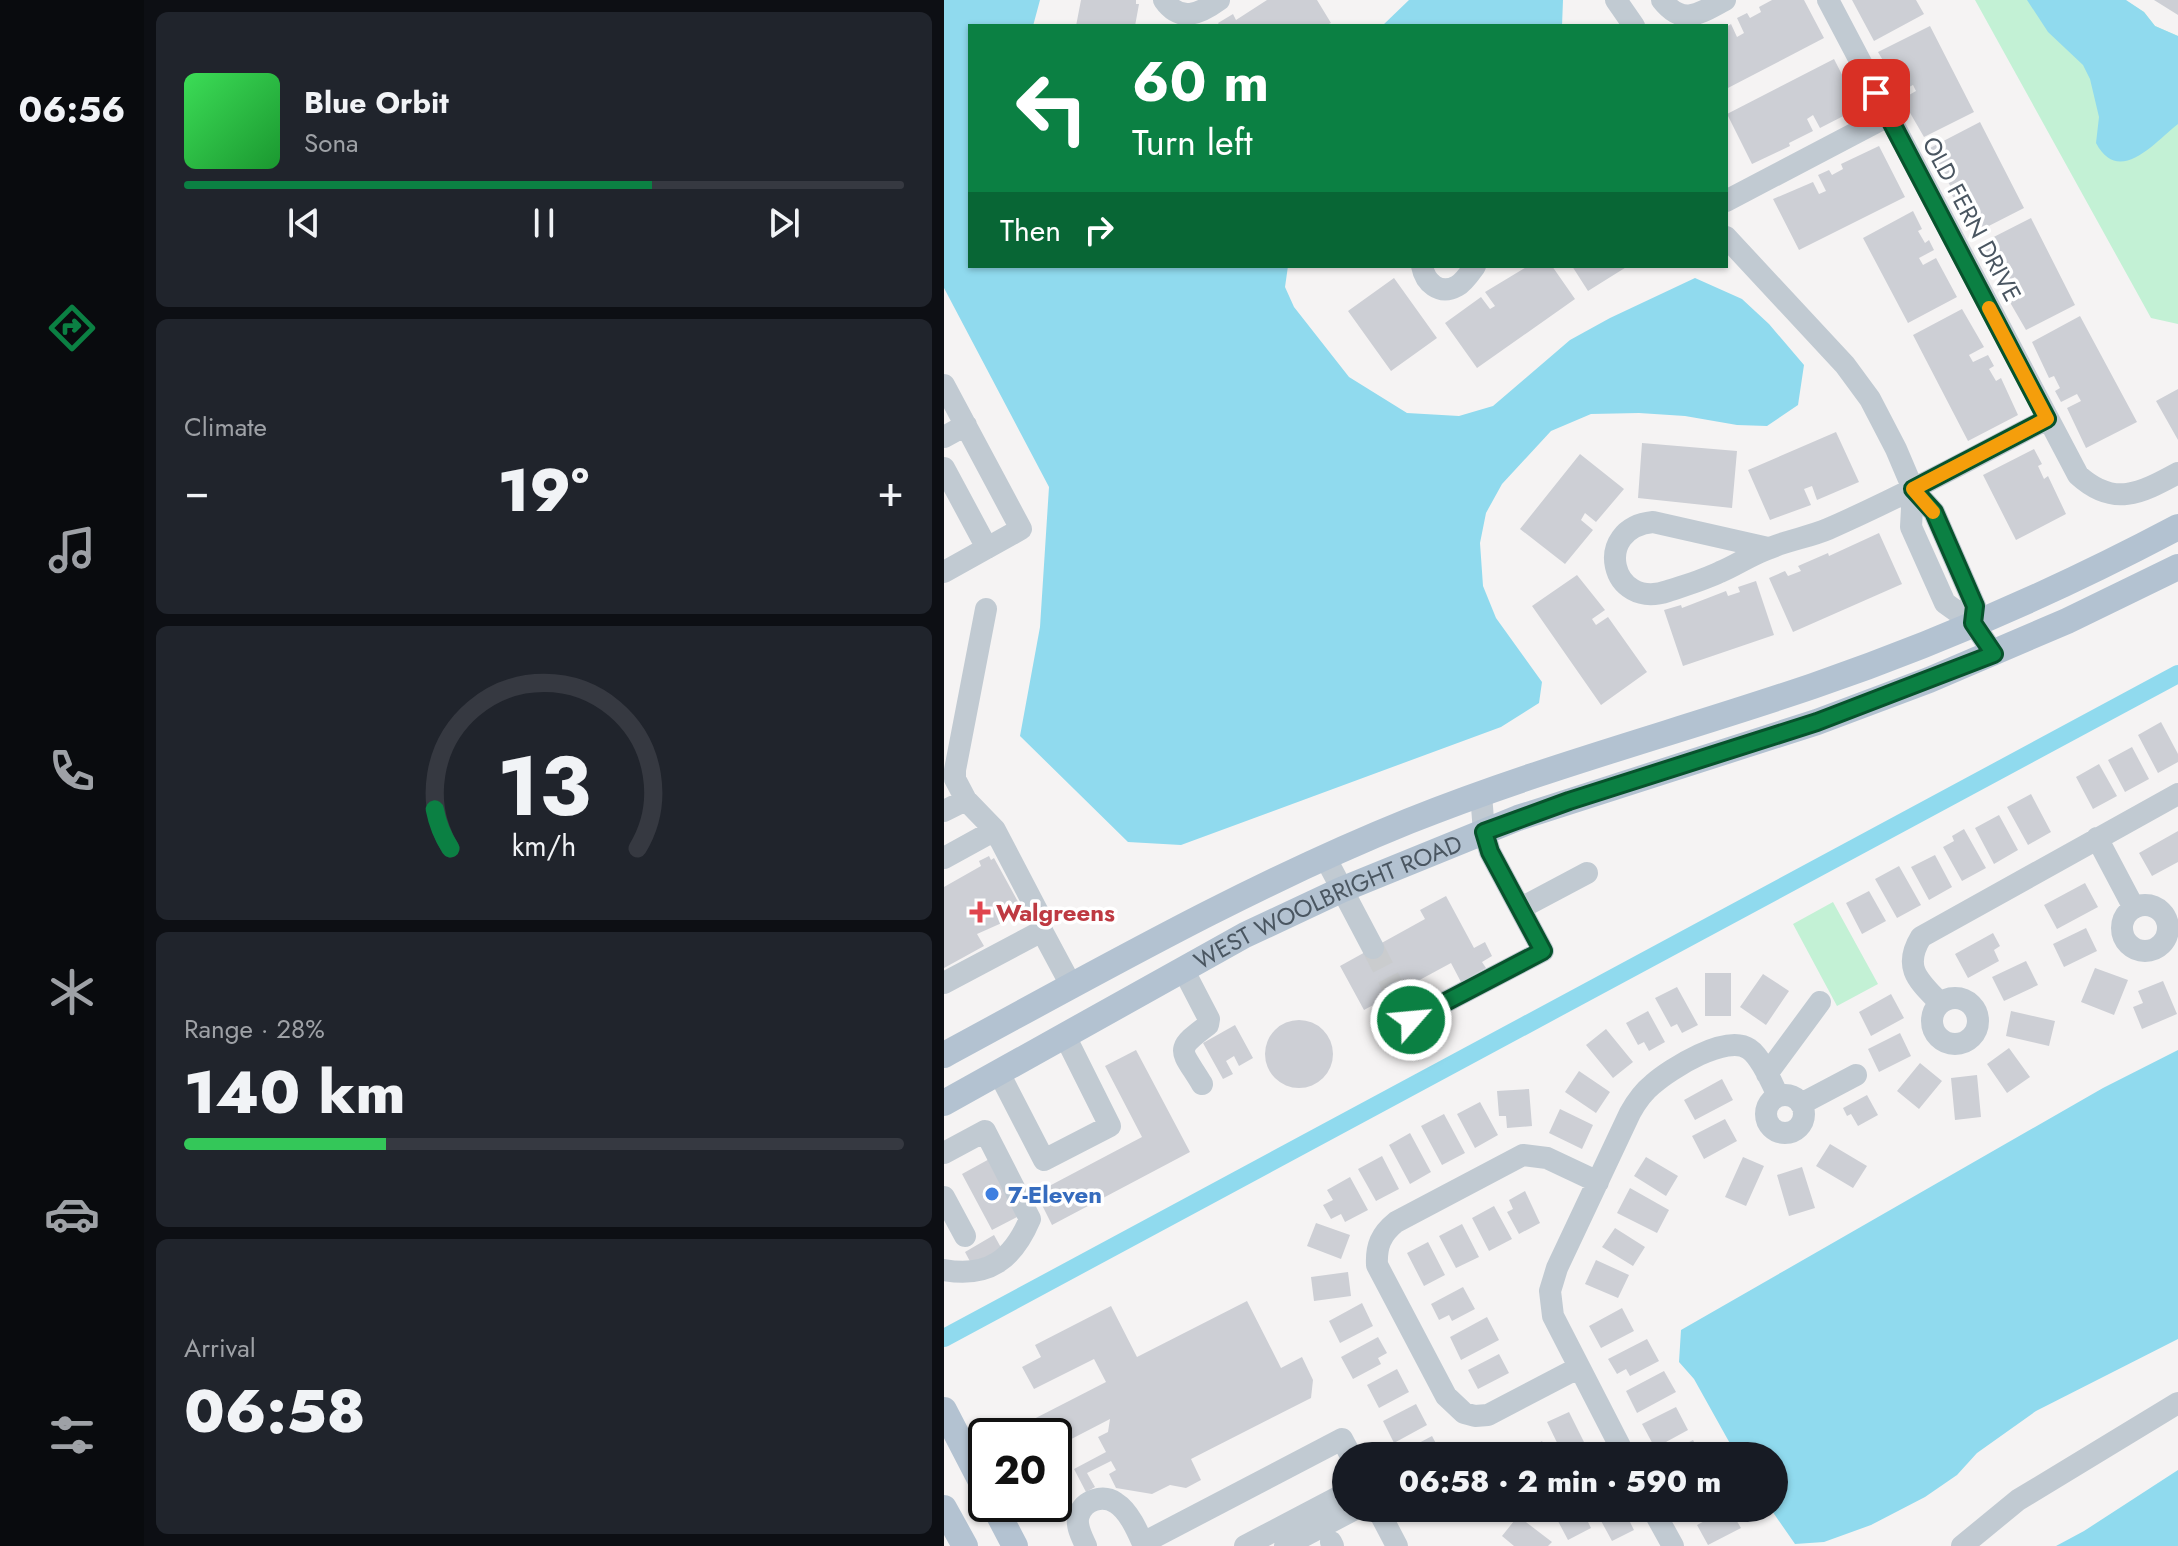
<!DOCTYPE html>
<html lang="en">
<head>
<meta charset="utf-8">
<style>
  :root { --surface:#171b24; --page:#20242c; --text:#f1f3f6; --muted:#9ea1a6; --line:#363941; --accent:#0b8043 }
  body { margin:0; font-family:Jost,sans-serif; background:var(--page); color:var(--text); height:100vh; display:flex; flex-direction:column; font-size:30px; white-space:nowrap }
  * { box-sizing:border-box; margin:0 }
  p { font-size:26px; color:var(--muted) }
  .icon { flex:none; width:44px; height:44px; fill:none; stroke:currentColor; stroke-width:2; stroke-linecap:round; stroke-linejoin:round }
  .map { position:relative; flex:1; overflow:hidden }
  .side { display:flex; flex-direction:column; gap:12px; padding:12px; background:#0d0f14; width:800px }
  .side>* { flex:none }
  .hud { position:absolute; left:24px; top:24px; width:760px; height:244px; border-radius:0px; box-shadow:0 2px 6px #0004; background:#0b8043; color:#fff; overflow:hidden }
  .speed { position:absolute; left:24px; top:1418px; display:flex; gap:16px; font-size:40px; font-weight:700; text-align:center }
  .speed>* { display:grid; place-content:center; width:104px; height:104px; border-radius:50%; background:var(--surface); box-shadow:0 2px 6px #0004; line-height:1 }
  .speed .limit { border:4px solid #111; border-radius:12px; background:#fff; color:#111 }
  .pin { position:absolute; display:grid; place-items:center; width:68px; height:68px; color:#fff; margin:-34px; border-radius:16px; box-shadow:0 4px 12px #0006 }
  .me { position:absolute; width:88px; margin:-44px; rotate:63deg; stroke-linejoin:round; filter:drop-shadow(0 0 6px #0008) }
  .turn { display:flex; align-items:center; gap:28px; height:168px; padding:0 32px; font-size:36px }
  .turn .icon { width:104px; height:104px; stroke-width:2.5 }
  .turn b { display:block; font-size:56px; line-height:68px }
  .then { display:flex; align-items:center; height:76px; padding:0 32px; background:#0003; gap:16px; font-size:30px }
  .big { font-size:60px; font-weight:800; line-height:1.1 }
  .side .widget { flex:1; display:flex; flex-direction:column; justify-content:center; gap:12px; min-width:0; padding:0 28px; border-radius:12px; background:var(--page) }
  .side .dial { align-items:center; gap:0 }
  .dial svg { height:208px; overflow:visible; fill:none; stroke:var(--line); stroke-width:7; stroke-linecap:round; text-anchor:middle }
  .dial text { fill:var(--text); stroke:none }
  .song { display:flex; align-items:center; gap:24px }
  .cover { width:96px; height:96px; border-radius:12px; background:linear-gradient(135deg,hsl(130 70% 55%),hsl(130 70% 35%)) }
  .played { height:8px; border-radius:4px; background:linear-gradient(90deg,var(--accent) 65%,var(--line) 65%) }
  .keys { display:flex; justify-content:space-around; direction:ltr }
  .heat { display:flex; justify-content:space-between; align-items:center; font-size:44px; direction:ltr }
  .charge { height:12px; border-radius:6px; background:linear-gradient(90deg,#34c759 28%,var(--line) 0) }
  .trip { position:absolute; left:388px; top:1442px; width:456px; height:80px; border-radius:40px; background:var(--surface); box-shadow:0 2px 6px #0004; font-weight:800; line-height:80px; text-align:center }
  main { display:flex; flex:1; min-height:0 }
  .tabs { display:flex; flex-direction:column; width:144px; justify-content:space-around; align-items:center; background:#090b0e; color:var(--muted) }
  .tabs .icon { width:56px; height:56px }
  .tabs .on { color:var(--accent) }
  .tabs b { font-size:36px; color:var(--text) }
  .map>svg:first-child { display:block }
</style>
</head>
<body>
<main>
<nav class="tabs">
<b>06:56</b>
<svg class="icon on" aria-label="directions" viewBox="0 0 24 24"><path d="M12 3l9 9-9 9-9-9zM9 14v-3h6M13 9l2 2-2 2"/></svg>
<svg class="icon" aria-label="music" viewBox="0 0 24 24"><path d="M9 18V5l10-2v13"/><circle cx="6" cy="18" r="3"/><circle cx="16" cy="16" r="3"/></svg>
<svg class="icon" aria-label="phone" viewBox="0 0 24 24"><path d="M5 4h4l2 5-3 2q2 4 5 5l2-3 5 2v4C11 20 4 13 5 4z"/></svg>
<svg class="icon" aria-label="climate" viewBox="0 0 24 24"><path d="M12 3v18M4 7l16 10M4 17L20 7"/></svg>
<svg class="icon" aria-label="car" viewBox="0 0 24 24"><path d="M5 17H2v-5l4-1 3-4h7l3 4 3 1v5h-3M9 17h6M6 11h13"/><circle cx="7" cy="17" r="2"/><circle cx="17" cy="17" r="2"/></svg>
<svg class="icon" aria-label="filters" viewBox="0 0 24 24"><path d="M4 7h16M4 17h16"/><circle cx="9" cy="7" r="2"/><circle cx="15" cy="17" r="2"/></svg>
</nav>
<section class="side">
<div class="widget">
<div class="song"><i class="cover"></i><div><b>Blue Orbit</b><p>Sona</p></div></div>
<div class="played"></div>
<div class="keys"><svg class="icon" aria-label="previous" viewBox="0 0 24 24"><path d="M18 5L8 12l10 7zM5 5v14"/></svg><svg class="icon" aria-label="pause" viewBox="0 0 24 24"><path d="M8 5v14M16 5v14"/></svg><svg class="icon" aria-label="next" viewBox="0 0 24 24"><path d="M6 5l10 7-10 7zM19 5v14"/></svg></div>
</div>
<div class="widget"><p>Climate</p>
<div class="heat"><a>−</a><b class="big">19°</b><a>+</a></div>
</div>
<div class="widget dial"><svg viewBox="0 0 100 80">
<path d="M14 69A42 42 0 1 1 86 69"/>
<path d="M14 69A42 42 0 0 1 8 54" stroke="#0b8043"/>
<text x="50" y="56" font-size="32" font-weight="700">13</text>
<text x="50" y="72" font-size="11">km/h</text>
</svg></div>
<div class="widget"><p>Range · 28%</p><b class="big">140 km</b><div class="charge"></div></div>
<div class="widget"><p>Arrival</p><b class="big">06:58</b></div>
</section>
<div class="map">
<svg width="1234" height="1546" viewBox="0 0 1234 1546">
  <rect width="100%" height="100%" fill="#f5f3f3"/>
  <path fill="#c3f1d5" d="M1031 0H1181L1200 12 1211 26 1234 36V324L1207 318Z
    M889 902 934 984 893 1006 849 924Z"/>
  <path fill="#90daee" d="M0 0H96L89 26H26V266H344L341 287 350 307 405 377 463 413 515 416 549 406 626 340 666 318 751 278 798 299 825 324 860 365 854 405 823 426 793 425 741 416 695 413 647 414 607 431 558 484 542 513 536 543 539 586 552 618 598 682 595 703 557 727 237 845 184 842 76 736 96 627 105 487 0 288Z
    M465 0H619L618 26H438Z
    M1083 0H1182L1200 12 1211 26 1234 36V124C1210 143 1175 186 1152 143L1155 117 1146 79 1139 65 1104 32Z
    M1234 1050V1339L1092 1411 1033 1453 1013 1475 981 1497 927 1525 880 1542 851 1544 826 1508H830V1456H793L750 1379 735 1362 737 1330 1159 1088Z
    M1234 1470V1546H1112L1140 1531Z"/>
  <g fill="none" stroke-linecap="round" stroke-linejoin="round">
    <path stroke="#90daee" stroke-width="18" d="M0 1338 1234 674"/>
  </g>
  <path fill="#cdcfd5" d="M137 0H192V4H195L191 26H132Z
    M323 0H373L387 23 381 26H276L274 23 289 14 292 20Z
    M828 0H860L880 38 782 89V27L787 24 793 37 800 33 793 18 803 13 806 18 817 12 815 7Z
    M908 0H972L980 14 930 41Z
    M1210 0H1234V15Z
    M986 26 1030 112 980 137 958 99 972 91 969 85 957 91 934 52Z
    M890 59 915 108 876 128 869 115 863 119 869 131 845 143 846 146 808 164 783 114Z
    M1036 122 1080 208 1031 233 1008 195 1023 188 1019 181 1007 187 984 149Z
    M935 146 961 197 855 250 829 199 869 182 875 194 882 191 874 175 885 170 888 175 899 169 897 164Z
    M969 211 978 229 974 231 981 243 985 240 990 250 975 258 979 265 992 258 1013 297 964 323 919 238Z
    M1087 218 1131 305 1082 330 1060 292 1075 284 1071 277 1058 284 1046 260 1042 261 1034 245Z
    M584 266H608L631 299 533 368 501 323 537 297 546 309 551 306 541 292Z
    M628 266H684L644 291Z
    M450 278 493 338 447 371 404 311Z
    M1018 309 1040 347 1025 355 1029 362 1044 355 1050 366 1045 369 1052 381 1057 378 1074 415 1024 441 969 335Z
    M1136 316 1193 422 1142 448 1123 408 1137 401 1133 394 1117 402 1111 391 1116 388 1110 376 1105 378 1088 342Z
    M1234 389V440L1212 401Z
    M892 432 915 482 873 500 868 486 860 489 867 505 826 520 804 470Z
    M698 443 793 451 788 508 694 498Z
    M1090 449 1098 464 1094 466 1100 479 1104 476 1122 514 1072 540 1039 475Z
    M636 454 680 489 652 522 641 513 637 520 649 530 621 564 576 529Z
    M935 533 958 584 849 632 825 578 841 571 844 576 857 571 854 566 884 553 885 556Z
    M633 575 661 610 648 619 652 625 664 617 703 672 657 705 588 606Z
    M812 581 830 635 739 666 720 610 737 605 738 608 782 591 784 596 796 592 794 587Z
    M1217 722 1234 754V762L1214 773 1194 735Z
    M1188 747 1205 779 1181 792 1164 760Z
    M1155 764 1173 796 1149 809 1132 777Z
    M1087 794 1107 832 1084 845 1063 807Z
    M1055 815 1074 850 1050 864 1031 828Z
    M1020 829 1042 868 1018 881 999 847 1010 841 1008 836Z
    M1234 831V862L1208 876 1195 853Z
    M991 855 1008 887 985 900 967 867Z
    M45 856 47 860 50 858 78 909 68 915 69 918 33 934 40 946 0 968V887L37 866 35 861Z
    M955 866 977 905 953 918 931 879Z
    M1141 883 1154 907 1113 929 1100 905Z
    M925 891 942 921 918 934 902 903Z
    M502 896 530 948 541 942 548 956 538 962 542 968 517 982 507 963 420 1010 396 966 481 919 476 910Z
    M1142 928 1153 951 1120 967 1109 944Z
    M1049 933 1056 946 1050 950 1055 961 1024 978 1011 954Z
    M1082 961 1094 985 1060 1001 1048 977Z
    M1151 968 1184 980 1170 1015 1137 1002Z
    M761 973H787V1016H761Z
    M819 974 845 991 822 1025 796 1007Z
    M1219 981 1233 1014 1198 1029 1189 1007 1199 1003 1194 991Z
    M733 987 754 1025 738 1033 733 1024 727 1027 711 998Z
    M947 994 960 1018 927 1036 915 1012Z
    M704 1011 721 1042 705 1051 700 1042 694 1045 682 1023Z
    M1067 1011 1111 1021 1105 1046 1062 1036Z
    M321 1054a34 34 0 1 1 68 0a34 34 0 1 1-68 0Z
    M291 1025 309 1058 295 1066 290 1056 282 1061 289 1074 279 1079 259 1043Z
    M662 1029 689 1062 669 1078 642 1045Z
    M956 1033 967 1056 935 1072 924 1049Z
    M1065 1048 1086 1077 1063 1093 1043 1064Z
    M192 1050 246 1152 108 1225 92 1193 198 1137 161 1066Z
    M976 1063 998 1081 975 1109 953 1091Z
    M635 1071 666 1092 652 1113 621 1092Z
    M1033 1075 1037 1117 1011 1120 1007 1078Z
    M778 1079 789 1100 751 1120 740 1100Z
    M585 1089 588 1126 563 1128 562 1116H555L553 1091Z
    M923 1095 934 1115 914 1126 907 1114 903 1116 899 1108Z
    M536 1102 554 1135 531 1148 513 1114Z
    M616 1109 649 1125 638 1149 605 1133Z
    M500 1114 521 1153 498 1165 477 1126Z
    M781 1119 793 1141 760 1159 748 1136Z
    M466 1133 487 1172 466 1184 445 1145Z
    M886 1144 923 1166 909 1188 872 1166Z
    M438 1156 455 1189 432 1201 414 1169Z
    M49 1157 79 1214 48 1230 18 1174Z
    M702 1157 734 1176 722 1196 690 1176Z
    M799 1157 820 1166 802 1206 781 1197Z
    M858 1167 871 1208 845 1216 833 1175Z
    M406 1177 424 1210 401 1222 397 1214 387 1219 379 1205 389 1200 383 1190Z
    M686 1188 725 1210 713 1233 673 1213Z
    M581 1191 596 1223 575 1234 563 1212 569 1209 565 1200Z
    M550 1206 568 1239 545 1251 528 1218Z
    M372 1223 406 1235 397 1259 363 1246Z
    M518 1224 535 1257 512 1268 495 1236Z
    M671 1228 701 1247 689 1266 658 1247Z
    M50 1235 60 1253 30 1269 21 1252Z
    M484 1242 501 1275 480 1286 463 1253Z
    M652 1260 685 1275 674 1298 641 1284Z
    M404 1272 407 1296 370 1301 367 1277Z
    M519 1287 531 1309 508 1321 505 1315 495 1320 487 1304Z
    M303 1301 337 1368 358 1357 369 1380 367 1398 247 1459 257 1480 242 1488 226 1485 208 1494 172 1488 165 1474 172 1470 167 1461 143 1473 151 1487 142 1492 130 1469 162 1452 154 1437 164 1432 166 1419 110 1448V1436H91L84 1422 162 1382 150 1359 90 1389 78 1367 97 1357 91 1345 167 1306 193 1357Z
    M418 1303 429 1326 396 1343 385 1321Z
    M678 1308 690 1331 657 1348 645 1326Z
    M543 1317 555 1340 517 1360 506 1337Z
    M434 1337 443 1353 434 1358 437 1364 409 1379 397 1357Z
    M703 1339 715 1361 686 1376 682 1369 673 1374 664 1359Z
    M555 1354 565 1373 534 1389 524 1370Z
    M453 1369 465 1392 435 1408 423 1385Z
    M720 1371 732 1392 693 1413 682 1391Z
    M472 1404 483 1425 450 1443 439 1421Z
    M732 1407 744 1430 711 1448 698 1424Z
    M625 1412 641 1444 619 1455 603 1422Z
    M488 1436 496 1451 488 1456H457L456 1453Z
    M749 1440 758 1456H718Z
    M598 1441 606 1456H577L575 1453Z
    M607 1508H637L647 1528 624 1540Z
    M650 1508H679L690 1530 668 1541Z
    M785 1508 797 1528 764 1545 753 1525Z
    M574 1516 608 1542 604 1546H570L558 1536Z"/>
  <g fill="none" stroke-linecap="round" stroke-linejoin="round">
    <path stroke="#caccce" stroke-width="22" stroke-dasharray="22 11" stroke-linecap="butt" d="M429 948 452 993"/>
    <path stroke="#c1cad2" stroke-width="22" d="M220 0C236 23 256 14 275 0
      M672 0 690 26
      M718 0C739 27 756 13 781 0
      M884 0 1134 475C1170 508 1197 493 1234 473
      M782 201 944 116
      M782 237 901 365 926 399 952 449 969 489 990 512 1031 606 1029 623
      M478 266C481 282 495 296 513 286 520 282 526 273 531 266
      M0 385 77 529 0 572
      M0 437 22 425
      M0 468 43 548
      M969 489 967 527 1001 603 1029 623 1050 654
      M824 548 709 522C648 528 666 611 724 591 742 585 760 580 776 572 793 565 808 554 826 548 845 540 865 537 884 529 959 496 1031 457 1103 419
      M22 800 11 779V770L42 609
      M0 811 22 800 51 830 97 918 98 931 128 987
      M1153 838 1190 908
      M381 857 429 948
      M0 858 51 830
      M1178 928a23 23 0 1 1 46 0a23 23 0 1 1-46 0Z
      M577 908 643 873
      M239 969 265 1019 264 1025C229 1051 237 1049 258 1084
      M0 983 98 931
      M452 993 467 1020 599 951 546 852 540 832 537 794
      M988 1021a23 23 0 1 1 46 0a23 23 0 1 1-46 0Z
      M996 1003C975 981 958 968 977 937L1234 794
      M55 1073 100 1160 166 1126 121 1036
      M823 1074 876 1002
      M822 1114a19 19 0 1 1 38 0a19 19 0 1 1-38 0Z
      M857 1104 912 1075
      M0 1153 41 1131 86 1219C69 1259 45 1278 0 1270
      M0 1197 21 1236
      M634 1368 544 1415 531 1416 520 1413 502 1396 433 1265C432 1246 437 1234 452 1222L579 1155 603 1158 654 1182
      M681 1456 609 1316 606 1291 613 1268 686 1113C692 1102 699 1092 709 1084 726 1069 783 1033 805 1049 817 1057 828 1083 834 1096
      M433 1508 453 1546
      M708 1508 729 1546
      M387 1542 389 1546
      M199 1543 398 1439 407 1456
      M142 1546C138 1537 131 1525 135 1515 140 1500 159 1494 172 1503 185 1511 194 1532 200 1546
      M301 1546 402 1493
      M341 1546 413 1508
      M1018 1546 1074 1500 1234 1403"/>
    <g stroke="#b3c2d1" stroke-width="26">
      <path d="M0 1055C152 973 304 886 465 821 597 768 734 732 869 686 994 643 1117 589 1234 527"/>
      <path id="s1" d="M0 1103 301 935 397 890 574 818 873 722 985 680 1123 621 1234 567"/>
      <path d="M0 1410 42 1491"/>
      <path d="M49 1504 71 1546"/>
      <path d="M0 1508 21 1546"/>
    </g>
  </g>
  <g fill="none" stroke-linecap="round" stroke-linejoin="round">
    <defs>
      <path id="route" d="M467 1020 599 951 546 852 540 832 625 801 873 722 1050 654 1029 623 1031 606 990 512 969 489 1103 419 932 93"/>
    </defs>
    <use href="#route" stroke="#07532c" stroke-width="20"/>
    <use href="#route" stroke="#0b8043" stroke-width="14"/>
    <path stroke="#f59e0b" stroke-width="14" d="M989 512 969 489 1103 419 1045 308"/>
  </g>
  <path fill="#e0444e" stroke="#fff" stroke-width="3" d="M32 900h8v8h8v8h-8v8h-8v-8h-8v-8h8z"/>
  <circle fill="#3f7fe0" stroke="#fff" stroke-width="3" cx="48" cy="1194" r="8"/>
  <g text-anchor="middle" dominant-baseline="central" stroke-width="7" stroke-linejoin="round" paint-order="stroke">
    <g font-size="24" fill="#4a5661" stroke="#fff">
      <text transform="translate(1028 219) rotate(62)">OLD FERN DRIVE</text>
      <text stroke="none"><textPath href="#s1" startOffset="434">WEST WOOLBRIGHT ROAD</textPath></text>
    </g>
    <g font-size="24" font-weight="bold" fill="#be3a42" stroke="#fff" text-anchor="start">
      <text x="52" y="912">Walgreens</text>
    </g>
    <g font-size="24" font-weight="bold" fill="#366cbe" stroke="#fff" text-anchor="start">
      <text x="64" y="1194">7-Eleven</text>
    </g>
  </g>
</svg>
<div class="speed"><div class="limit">20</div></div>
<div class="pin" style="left:932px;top:93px;background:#d93025"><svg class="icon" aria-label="arrive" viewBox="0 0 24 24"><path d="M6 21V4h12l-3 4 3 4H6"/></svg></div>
<svg class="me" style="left:467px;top:1020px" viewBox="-20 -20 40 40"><circle r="17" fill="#0b8043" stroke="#fff" stroke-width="3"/><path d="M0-11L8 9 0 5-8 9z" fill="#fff"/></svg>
<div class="trip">06:58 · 2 min · 590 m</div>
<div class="hud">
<div class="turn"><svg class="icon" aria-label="left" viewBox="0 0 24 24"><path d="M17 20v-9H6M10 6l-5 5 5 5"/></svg><div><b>60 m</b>Turn left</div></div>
<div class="then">Then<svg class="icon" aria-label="right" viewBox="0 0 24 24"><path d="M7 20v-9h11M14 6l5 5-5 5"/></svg></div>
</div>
</div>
</main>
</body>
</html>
